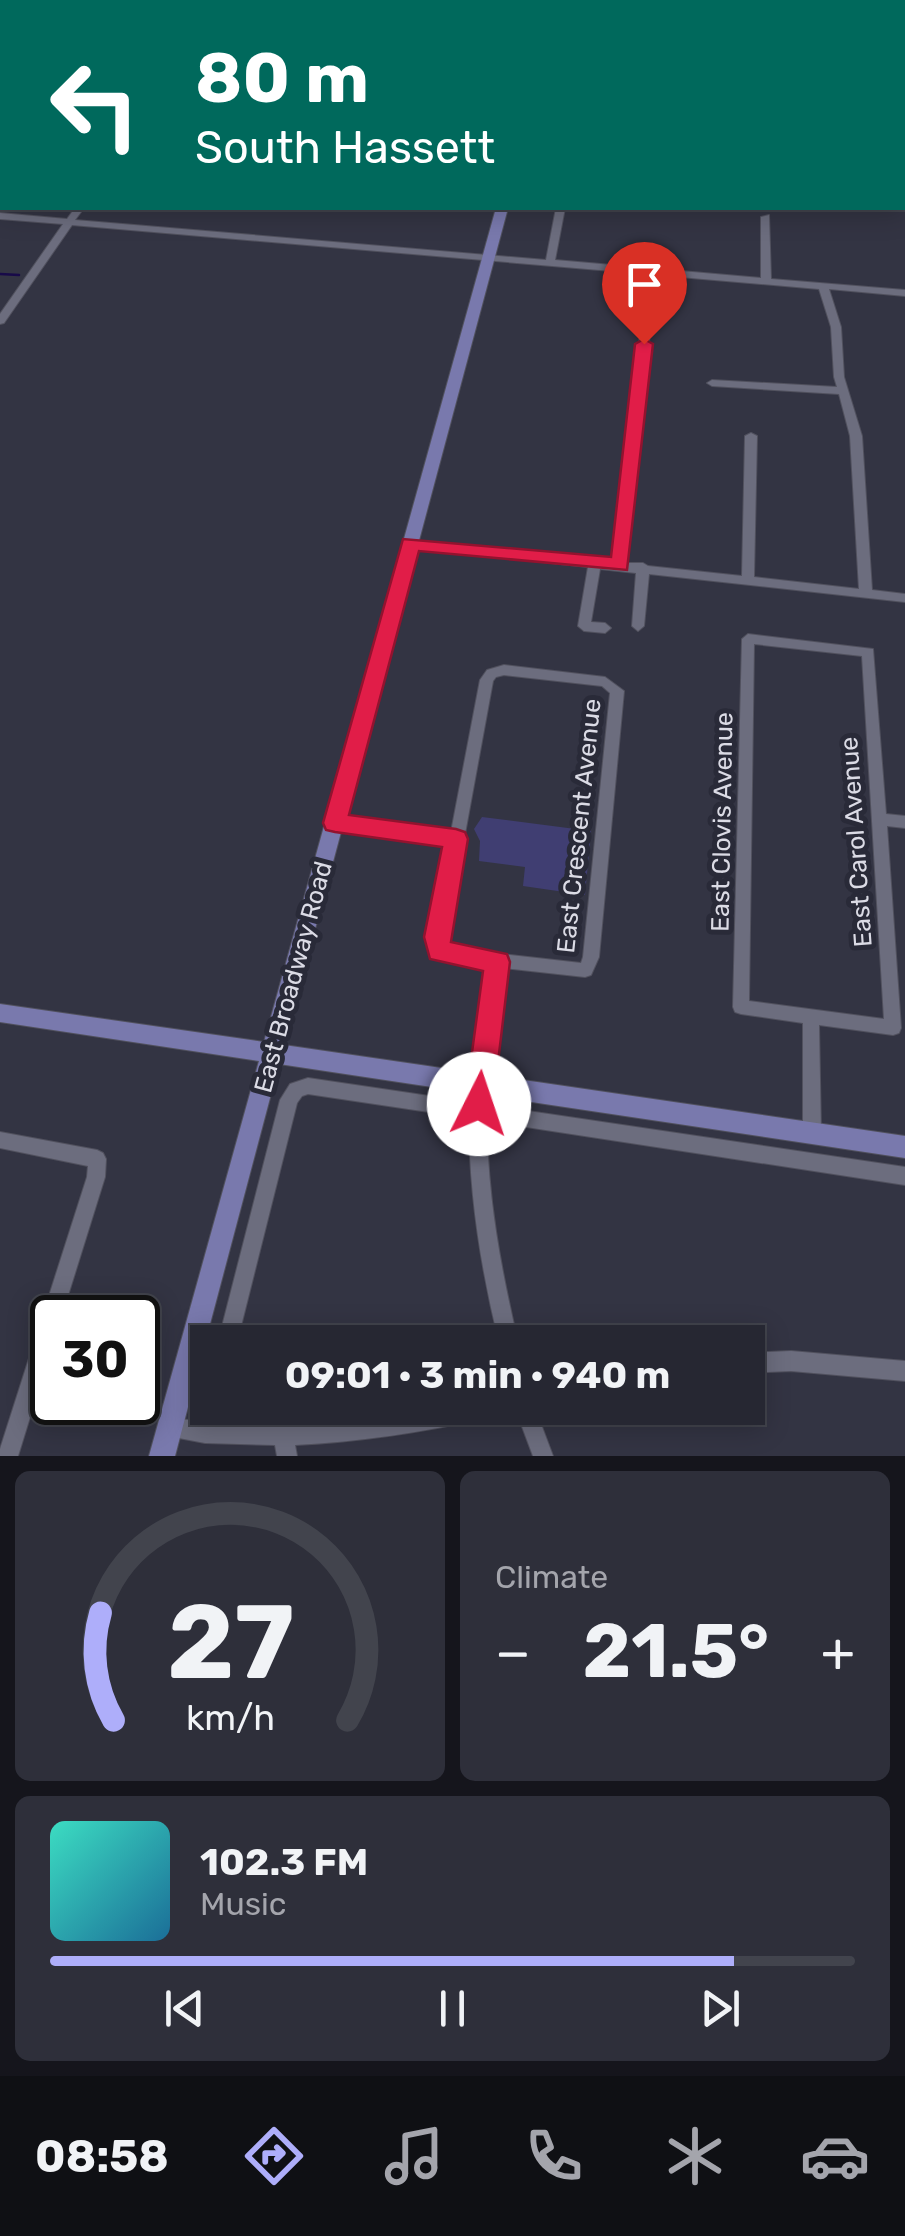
<!DOCTYPE html>
<html lang="en">
<head>
<meta charset="utf-8">
<style>
  :root { --surface:#262732; --page:#2e2f3a; --text:#f1f3f6; --muted:#a4a5ac; --line:#42444d; --accent:#aeaefa }
  body { margin:0; font-family:Rubik,sans-serif; background:var(--page); color:var(--text); height:100vh; display:flex; flex-direction:column; font-size:38px; white-space:nowrap }
  * { box-sizing:border-box; margin:0 }
  p { font-size:32px; color:var(--muted) }
  .icon { flex:none; width:55px; height:55px; fill:none; stroke:currentColor; stroke-width:2; stroke-linecap:round; stroke-linejoin:round }
  .map { position:relative; height:1456px; overflow:hidden }
  .drawer { display:flex; flex-direction:column; gap:15px; padding:15px; background:#15151c; flex:1 }
  .drawer>* { flex:none }
  .hud { position:absolute; left:0px; top:0px; width:905px; height:210px; box-shadow:0 5px 25px #0003,0 0 0 2px var(--line); background:#00695c; color:#fff; overflow:hidden }
  .speed { position:absolute; left:30px; top:1295px; display:flex; gap:20px; font-size:50px; font-weight:700; text-align:center }
  .speed>* { display:grid; place-content:center; width:130px; height:130px; border-radius:50%; background:var(--surface); box-shadow:0 5px 25px #0003,0 0 0 2px var(--line); line-height:1 }
  .speed .limit { border:5px solid #111; border-radius:15px; background:#fff; color:#111 }
  .pin { position:absolute; display:grid; place-items:center; width:85px; height:85px; color:#fff; margin:-102px -42px; border-radius:50% 50% 50% 0; rotate:-45deg; box-shadow:0 0 10px #0007 }
  .pin .icon { rotate:45deg }
  .me { position:absolute; width:110px; margin:-55px; rotate:4deg; stroke-linejoin:round; filter:drop-shadow(0 0 8px #0008) }
  .turn { display:flex; align-items:center; gap:35px; height:210px; padding:0 30px; font-size:45px }
  .turn .icon { width:130px; height:130px; stroke-width:2.5 }
  .turn b { display:block; font-size:70px; line-height:85px }
  .big { font-size:75px; font-weight:700; line-height:1.1 }
  .drawer .widget { flex:1; display:flex; flex-direction:column; justify-content:center; gap:15px; min-width:0; padding:0 35px; border-radius:15px; background:var(--page) }
  .drawer .dial { align-items:center; gap:0 }
  .dial svg { height:260px; overflow:visible; fill:none; stroke:var(--line); stroke-width:7; stroke-linecap:round; text-anchor:middle }
  .dial text { fill:var(--text); stroke:none }
  .song { display:flex; align-items:center; gap:30px }
  .cover { width:120px; height:120px; border-radius:15px; background:linear-gradient(135deg,hsl(170 70% 55%),hsl(200 70% 35%)) }
  .played { height:10px; border-radius:5px; background:linear-gradient(90deg,var(--accent) 85%,var(--line) 85%) }
  .keys { display:flex; justify-content:space-around; direction:ltr }
  .heat { display:flex; justify-content:space-between; align-items:center; font-size:55px; direction:ltr }
  .drawer .tiles { flex:1; display:grid; gap:15px; grid-template-columns:1fr 1fr }
  .widget:last-child { grid-column:span 2 }
  .trip { position:absolute; left:190px; top:1325px; width:575px; height:100px; border-radius:0px; background:var(--surface); box-shadow:0 5px 25px #0003,0 0 0 2px var(--line); font-weight:700; line-height:100px; text-align:center }
  .tab-bar { display:flex; height:160px; justify-content:space-around; align-items:center; background:#0f1014; color:var(--muted) }
  .tab-bar .icon { width:70px; height:70px }
  .tab-bar .on { color:var(--accent) }
  .tab-bar b { font-size:45px; color:var(--text) }
  .map>svg:first-child { display:block }
</style>
</head>
<body>
<div class="map">
<svg width="905" height="1456" viewBox="0 0 905 1456">
  <rect width="100%" height="100%" fill="#333443"/>
  <path fill="#403e72" d="M482 817 591 831 585 895 523 886 525 867 479 861 480 841 474 829Z"/>
  <g fill="none" stroke-linecap="round" stroke-linejoin="round">
    <path stroke="#180a49" stroke-width="2.5" d="M0 274 19 275"/>
    <defs>
      <path id="minor" d="M218 0H226L224 2H218Z
        M308 0H316L314 2H307Z
        M430 0H438L436 2H430Z
        M624 0H632L630 2H624Z
        M690 0H698V2H691Z
        M756 0H764V2H757Z
        M823 0H831V2H824Z
        M891 0H899V2H892Z
        M0 16H2V20H0Z
        M902 43 905 44V62H902Z
        M0 51H2V55H0Z
        M902 92H905V96H902Z
        M0 113H2V117H0Z
        M0 160 2 161V165L0 166Z
        M75 208H84L75 220 546 260 556 208H565L555 260 761 278V217L769 215 771 279 905 290V296L829 289 841 327 844 377 862 436 872 590 905 594V602L649 574 644 626 638 631 632 626 636 573 600 569 591 622 605 623 611 628 605 633 584 631 578 626 588 567 407 547 405 544 411 540 590 559 595 558 614 562 647 274 72 225 4 323 0 324V314L63 224 0 219V213L67 219ZM656 275 819 289 831 327 834 377 837 387 712 380 707 383 712 386 839 394 850 436 859 589 754 577 757 436 751 433 745 436 742 576 648 566 643 563H626Z
        M748 634 873 649 886 814 905 816V828L887 826 901 1028 899 1033 893 1035 819 1025 821 1133 818 1139 812 1141 806 1139 803 1133V1023L741 1014 735 1012 733 1007 742 639ZM754 644 862 656 884 1019 749 1001Z
        M504 665 605 677 624 691 599 957 591 975 585 977 504 968 491 1057 487 1105 905 1167V1185L487 1121C487 1196 501 1269 518 1342H499C481 1269 469 1194 469 1118L308 1094 302 1096 297 1103 237 1342H218L280 1100 290 1084 308 1078 470 1102 477 1038 488 966 445 961 439 959 429 945 449 844 335 829 330 827 328 823 330 819 335 817 451 832 480 680 487 670ZM504 675 602 686 610 693 583 957 581 963 449 948 445 943 493 681 496 677Z
        M0 1132 97 1150 103 1153 106 1159 105 1177 61 1318H52V1346L18 1456H0V1449L87 1177 88 1166 0 1148Z
        M791 1351 905 1361V1381L791 1371 748 1373V1353Z
        M208 1399V1408H221L218 1423 291 1425 330 1423 368 1420 444 1408H497L494 1415 487 1418C423 1432 360 1442 295 1445L297 1456H277L275 1445 205 1443 163 1435 160 1428 163 1421 170 1418 198 1421 204 1401Z
        M515 1408H535L553 1456H533Z"/>
      <path id="major" d="M496 208H508L284 1045 905 1136V1158L279 1064 175 1456H149L259 1061 0 1022V1004L264 1042Z"/>
    </defs>
    <use href="#minor" stroke="#51515e" stroke-width="2"/>
    <use href="#major" stroke="#51515e" stroke-width="2"/>
    <use href="#minor" fill="#6c6d7e" fill-rule="evenodd"/>
    <use href="#major" fill="#7979ad" fill-rule="evenodd"/>
  </g>
  <path fill="#e11d48" stroke="#92132f" stroke-width="2.5" d="M644 339 653 344 627 570 419 551 349 815 456 829 465 832 468 839 451 942 507 954 510 962 493 1104 489 1114 479 1118 469 1114 465 1104 483 971 430 959 424 937 442 847 335 832 326 830 323 823 403 539 611 557 635 344Z"/>
  <g text-anchor="middle" dominant-baseline="central" stroke-width="10" stroke-linejoin="round" paint-order="stroke">
    <g font-size="25" fill="#dbdbe5" stroke="#292a38">
      <text transform="translate(722 822) rotate(-89)">East Clovis Avenue</text>
      <text transform="translate(579 826) rotate(-84)">East Crescent Avenue</text>
      <text transform="translate(856 842) rotate(-94)">East Carol Avenue</text>
      <text transform="translate(293 977) rotate(-75)">East Broadway Road</text>
    </g>
  </g>
</svg>
<div class="speed"><div class="limit">30</div></div>
<div class="pin" style="left:644px;top:344px;background:#d93025"><svg class="icon" aria-label="arrive" viewBox="0 0 24 24"><path d="M6 21V4h12l-3 4 3 4H6"/></svg></div>
<svg class="me" style="left:479px;top:1104px" viewBox="-20 -20 40 40"><circle r="19" fill="#fff"/><path d="M0-13L10 11 0 6-10 11z" fill="#e11d48"/></svg>
<div class="trip">09:01 · 3 min · 940 m</div>
<div class="hud">
<div class="turn"><svg class="icon" aria-label="left" viewBox="0 0 24 24"><path d="M17 20v-9H6M10 6l-5 5 5 5"/></svg><div><b>80 m</b>South Hassett</div></div>
</div>
</div>
<section class="drawer">
<div class="tiles">
<div class="widget dial"><svg viewBox="0 0 100 80">
<path d="M14 69A42 42 0 1 1 86 69"/>
<path d="M14 69A42 42 0 0 1 10 36" stroke="#aeaefa"/>
<text x="50" y="56" font-size="32" font-weight="700">27</text>
<text x="50" y="72" font-size="11">km/h</text>
</svg></div>
<div class="widget"><p>Climate</p>
<div class="heat"><a>−</a><b class="big">21.5°</b><a>+</a></div>
</div>
<div class="widget">
<div class="song"><i class="cover"></i><div><b>102.3 FM</b><p>Music</p></div></div>
<div class="played"></div>
<div class="keys"><svg class="icon" aria-label="previous" viewBox="0 0 24 24"><path d="M18 5L8 12l10 7zM5 5v14"/></svg><svg class="icon" aria-label="pause" viewBox="0 0 24 24"><path d="M8 5v14M16 5v14"/></svg><svg class="icon" aria-label="next" viewBox="0 0 24 24"><path d="M6 5l10 7-10 7zM19 5v14"/></svg></div>
</div>
</div>
</section>
<nav class="tab-bar">
<b>08:58</b>
<svg class="icon on" aria-label="directions" viewBox="0 0 24 24"><path d="M12 3l9 9-9 9-9-9zM9 14v-3h6M13 9l2 2-2 2"/></svg>
<svg class="icon" aria-label="music" viewBox="0 0 24 24"><path d="M9 18V5l10-2v13"/><circle cx="6" cy="18" r="3"/><circle cx="16" cy="16" r="3"/></svg>
<svg class="icon" aria-label="phone" viewBox="0 0 24 24"><path d="M5 4h4l2 5-3 2q2 4 5 5l2-3 5 2v4C11 20 4 13 5 4z"/></svg>
<svg class="icon" aria-label="climate" viewBox="0 0 24 24"><path d="M12 3v18M4 7l16 10M4 17L20 7"/></svg>
<svg class="icon" aria-label="car" viewBox="0 0 24 24"><path d="M5 17H2v-5l4-1 3-4h7l3 4 3 1v5h-3M9 17h6M6 11h13"/><circle cx="7" cy="17" r="2"/><circle cx="17" cy="17" r="2"/></svg>
</nav>
</body>
</html>
